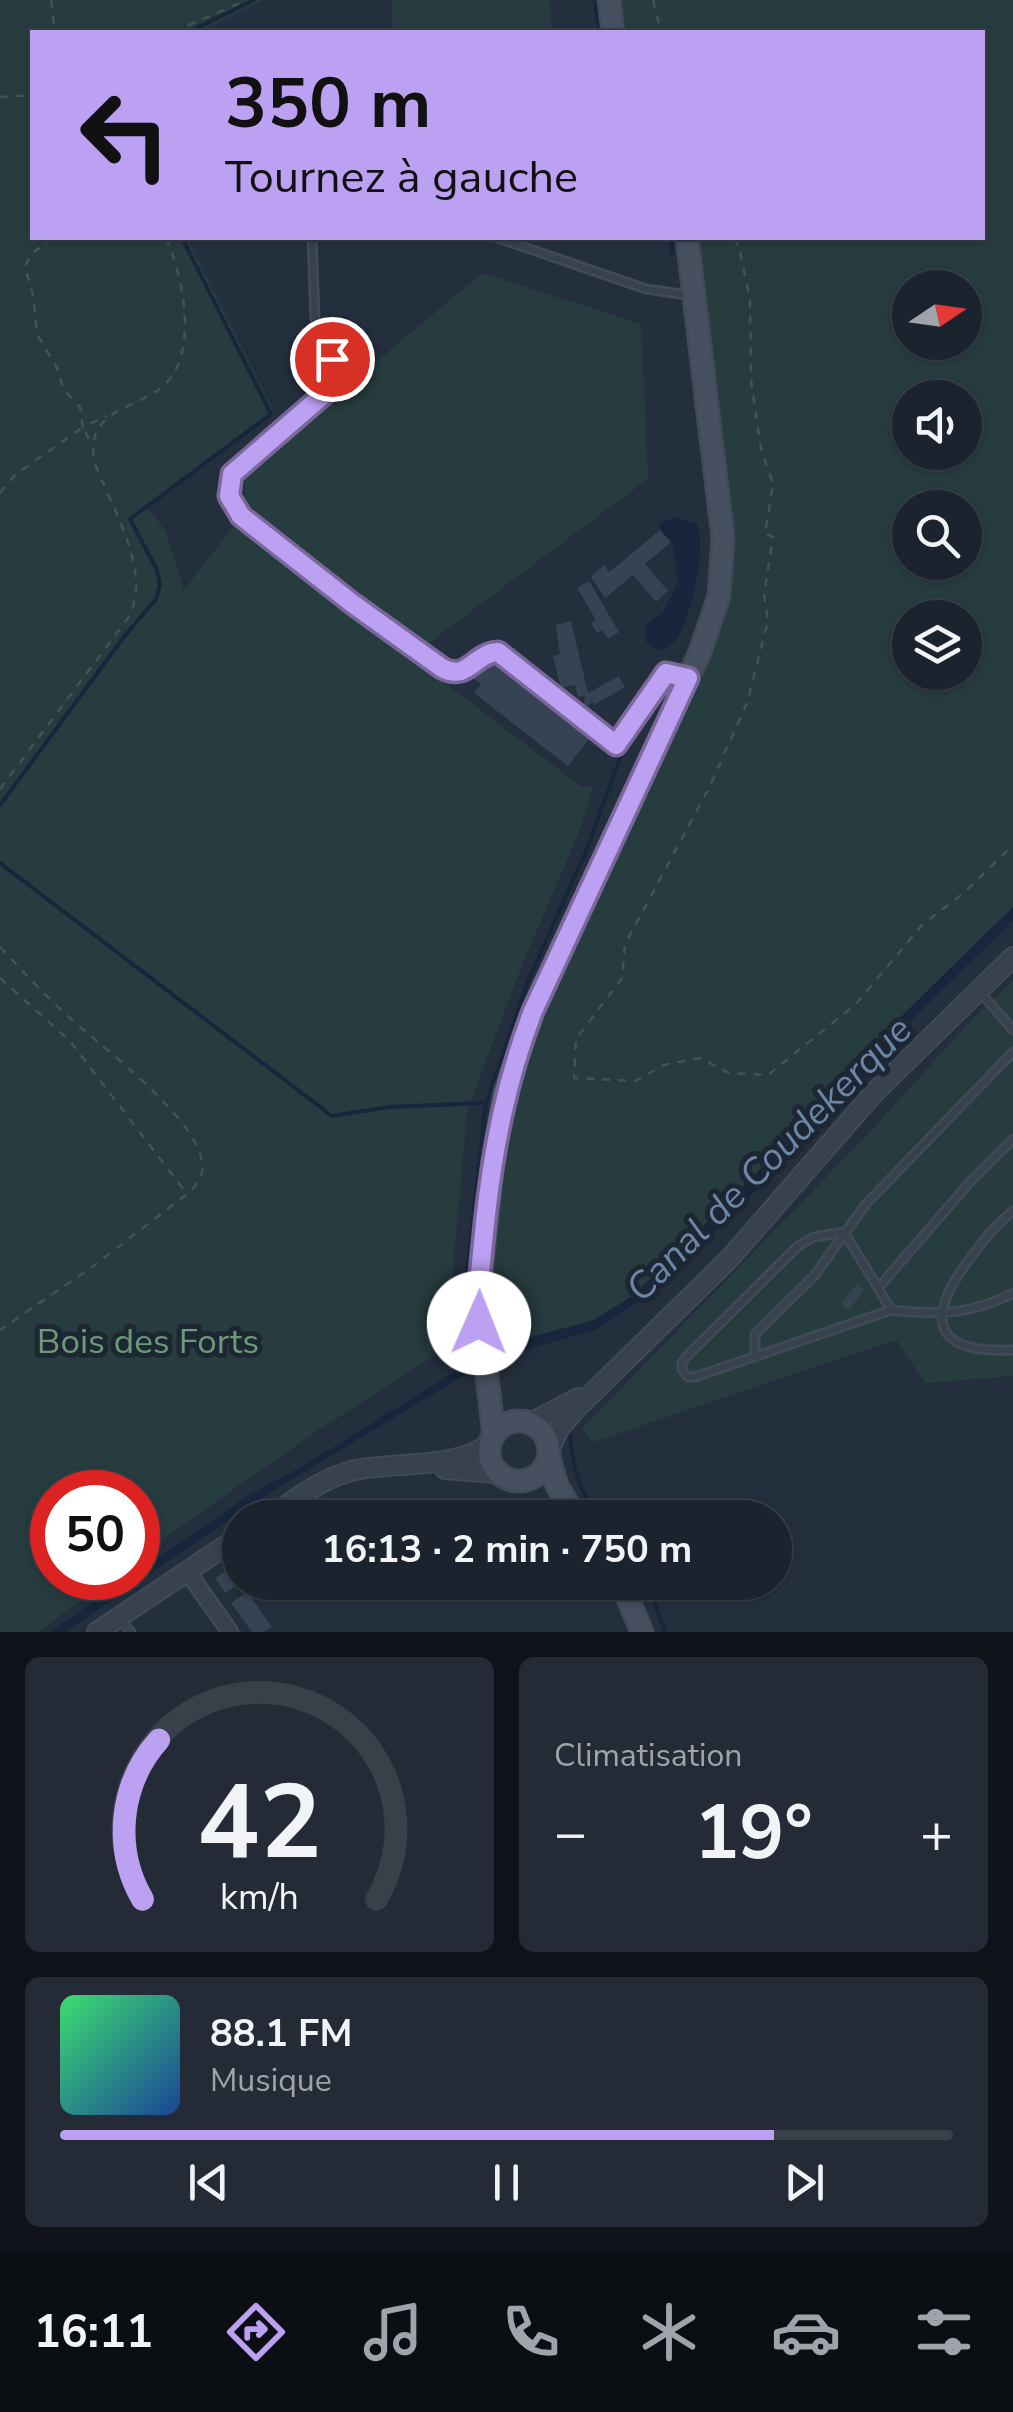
<!DOCTYPE html>
<html lang="fr">
<head>
<meta charset="utf-8">
<style>
  :root { --surface:#1b232e; --page:#242b36; --text:#f1f3f6; --muted:#a0a4aa; --line:#39404a; --accent:#bca0f2 }
  body { margin:0; font-family:"Nunito Sans",sans-serif; background:var(--page); color:var(--text); height:100vh; display:flex; flex-direction:column; font-size:38px; white-space:nowrap }
  * { box-sizing:border-box; margin:0 }
  p { font-size:32px; color:var(--muted) }
  .icon { flex:none; width:55px; height:55px; fill:none; stroke:currentColor; stroke-width:2; stroke-linecap:round; stroke-linejoin:round }
  .map { position:relative; height:1632px; overflow:hidden }
  .side { display:flex; flex-direction:column; gap:25px; padding:25px; background:#0f1319; flex:1 }
  .side>* { flex:none }
  .hud { position:absolute; left:30px; top:30px; width:955px; height:210px; border-radius:0px; box-shadow:0 2px 8px #0004,0 0 0 2px var(--line); background:#bca0f2; color:#111; overflow:hidden }
  .needle { width:65px; rotate:77deg }
  .tools { position:absolute; left:892px; top:270px; display:grid; gap:20px }
  .tools a { display:grid; place-items:center; width:90px; height:90px; border-radius:50%; background:var(--surface); box-shadow:0 2px 8px #0004,0 0 0 2px var(--line); font-size:50px }
  .speed { position:absolute; left:30px; top:1470px; display:flex; gap:20px; font-size:50px; font-weight:700; text-align:center }
  .speed>* { display:grid; place-content:center; width:130px; height:130px; border-radius:50%; background:var(--surface); box-shadow:0 2px 8px #0004,0 0 0 2px var(--line); line-height:1 }
  .speed .limit { border:15px solid #d22; background:#fff; color:#111 }
  .pin { position:absolute; display:grid; place-items:center; width:85px; height:85px; color:#fff; margin:-42px; border:5px solid #fff; border-radius:50%; box-shadow:0 2px 10px #0007 }
  .me { position:absolute; width:110px; margin:-55px; rotate:1deg; stroke-linejoin:round; filter:drop-shadow(0 0 8px #0008) }
  .turn { display:flex; align-items:center; gap:35px; height:210px; padding:0 30px; font-size:45px }
  .turn .icon { width:130px; height:130px; stroke-width:2.5 }
  .turn b { display:block; font-size:70px; line-height:85px }
  .big { font-size:75px; font-weight:700; line-height:1.1 }
  .side .card { flex:1; display:flex; flex-direction:column; justify-content:center; gap:15px; min-width:0; padding:0 35px; border-radius:15px; background:var(--page) }
  .side .dial { align-items:center; gap:0 }
  .dial svg { height:260px; overflow:visible; fill:none; stroke:var(--line); stroke-width:7; stroke-linecap:round; text-anchor:middle }
  .dial text { fill:var(--text); stroke:none }
  .song { display:flex; align-items:center; gap:30px }
  .cover { width:120px; height:120px; border-radius:15px; background:linear-gradient(135deg,hsl(140 70% 55%),hsl(220 70% 35%)) }
  .played { height:10px; border-radius:5px; background:linear-gradient(90deg,var(--accent) 80%,var(--line) 80%) }
  .keys { display:flex; justify-content:space-around; direction:ltr }
  .heat { display:flex; justify-content:space-between; align-items:center; font-size:55px; direction:ltr }
  .side .tiles { flex:1; display:grid; gap:25px; grid-template-columns:1fr 1fr }
  .card:last-child { grid-column:span 2 }
  .trip { position:absolute; left:222px; top:1500px; width:570px; height:100px; border-radius:50px; background:var(--surface); box-shadow:0 2px 8px #0004,0 0 0 2px var(--line); font-weight:700; line-height:100px; text-align:center }
  .dock { display:flex; height:160px; justify-content:space-around; align-items:center; background:#0b0e12; color:var(--muted) }
  .dock .icon { width:70px; height:70px }
  .dock .selected { color:var(--accent) }
  .dock b { font-size:45px; color:var(--text) }
  .map>svg:first-child { display:block }
</style>
</head>
<body>
<div class="map">
<svg width="1013" height="1632" viewBox="0 0 1013 1632">
  <rect width="100%" height="100%" fill="#242f3e"/>
  <path fill="#263c3f" fill-rule="evenodd" d="M0 0H264L198 32H32V238H187L274 412 147 506 166 532 184 590 236 523 580 786 593 787 581 827 523 963 467 1111 446 1348 311 1435 138 1557V1492H52V1578H111L38 1632H0Z
    M392 0H550L552 32H392Z
    M617 0H1013V907L861 1056 752 1178 634 1295 594 1320 496 1347C480 1315 499 1162 507 1123 513 1095 522 1068 531 1041L720 627 734 555 732 516 695 238H982V32H622ZM910 288H965V342H910ZM910 398H965V452H910ZM910 508H965V562H910ZM910 618H965V672H910Z
    M482 273 641 324 648 479 425 646 246 503 244 473Z
    M1013 981V1376L925 1383 896 1340 593 1442 582 1429 869 1133 976 1015Z"/>
  <path fill="#17263c" d="M676 517 697 524C707 548 691 619 676 640 675 642 665 649 664 650L654 649 646 642V626L664 610 678 582 673 545 660 530V523Z
    M1013 907V920L834 1097 765 1182 641 1300 596 1330 491 1359 256 1501 65 1632H49L129 1578H138V1572L246 1497 306 1464 495 1347 594 1320 634 1295 752 1178 861 1056Z"/>
  <g fill="none" stroke-linecap="round" stroke-linejoin="round">
    <path stroke="#17263c" stroke-width="4" d="M595 0 599 32
      M189 32 254 0
      M671 238 672 253
      M0 805 123 638 156 599 160 585 157 570 130 519 271 414 182 238
      M0 863 332 1116 389 1107 484 1103
      M465 1370 458 1351 486 1103 528 981 587 849 620 758 645 718
      M570 1435C573 1467 578 1493 601 1518
      M647 1582 665 1632"/>
  </g>
  <path fill="#364354" d="M660 530 671 542 645 564 668 591 656 602 633 575 605 598 591 577 604 565 609 572 612 570Z
    M589 581 619 632 608 639 602 630 597 633 591 623 596 620 577 588Z
    M571 621 588 693 619 676 625 687 594 705 592 701 589 706 584 705 585 696 578 697 575 685 561 688 553 656 560 654 556 625Z
    M491 656 592 735 568 766 474 693 481 684 473 678Z
    M857 1284 864 1290 849 1310 841 1304Z
    M230 1568 240 1583 225 1593 215 1578Z
    M247 1592 272 1627 264 1632H252L231 1603Z"/>
  <g fill="none" stroke-linecap="round" stroke-linejoin="round">
    <defs>
      <path id="service" d="M312 238 315 319 335 370V380L327 392 235 470 229 485 233 507 353 604 441 668 459 673 487 653 501 654 615 745
        M498 238 646 289 688 295
        M981 993 1013 1030
        M1013 1139 970 1182 878 1288 891 1310C938 1315 971 1315 1013 1293
        M1013 1211C996 1224 984 1240 971 1257 926 1316 929 1354 1013 1350
        M878 1288 844 1232 814 1237 798 1246 687 1356 682 1363V1370L688 1377H695L891 1310
        M755 1357V1334L814 1276 866 1204 1013 1052
        M118 1618 131 1632"/>
      <path id="minor" d="M616 745 666 673 688 678
        M187 1571 230 1632"/>
      <path id="tertiary" d="M531 1423 578 1398
        M549 1450 559 1429 576 1409 730 1258 874 1093 1013 957
        M445 1469 498 1473
        M268 1518C295 1500 319 1480 351 1471 391 1461 459 1470 490 1443
        M97 1632 240 1536"/>
      <path id="secondary" d="M609 0 613 32
        M489 1451a30 30 0 1 1 60 0a30 30 0 1 1-60 0Z
        M494 1435 478 1303 493 1160 505 1093 533 1011 700 652 719 596 723 538 687 238
        M549 1458 557 1486 576 1518
        M621 1582 642 1632"/>
    </defs>
    <use href="#service" stroke="#414a57" stroke-width="11"/>
    <use href="#minor" stroke="#414a57" stroke-width="19"/>
    <use href="#tertiary" stroke="#414a57" stroke-width="22"/>
    <use href="#secondary" stroke="#414a57" stroke-width="25"/>
    <path stroke="#3f5557" stroke-width="2.5" stroke-dasharray="8 8" stroke-linecap="butt" d="M51 0 55 32
      M653 0 661 32
      M173 32 247 0
      M0 97 32 95
      M53 238 31 254 25 267 33 295 37 334 57 368 64 390 80 407 83 427 107 416
      M734 238 739 247 750 299 751 380 761 449 773 484 765 534 773 537 764 595 768 621 747 703 708 790 625 944 622 978 576 1039 574 1078 636 1081 664 1065 700 1058 729 1073 768 1075 856 1004 922 925 965 892 1013 845
      M0 493 15 475 83 427 92 446
      M0 789 128 618C154 573 110 505 94 461 86 409 132 411 162 387 200 356 183 275 166 238
      M0 947C20 968 39 989 60 1009 95 1042 193 1113 202 1161 205 1175 197 1185 187 1194L92 1267 0 1330
      M0 978 70 1041 187 1194"/>
    <use href="#service" stroke="#38414e" stroke-width="6"/>
    <use href="#minor" stroke="#38414e" stroke-width="14"/>
    <use href="#tertiary" stroke="#38414e" stroke-width="18"/>
    <use href="#secondary" stroke="#465061" stroke-width="20"/>
  </g>
  <g fill="none" stroke-linecap="round" stroke-linejoin="round">
    <defs>
      <path id="route" d="M332 359 335 376 330 389 232 474 229 496 241 516 353 604 442 668C468 682 474 653 498 652L616 745 666 673 688 678 533 1011C506 1081 493 1149 485 1223 482 1256 477 1289 479 1323"/>
    </defs>
    <use href="#route" stroke="#7a689d" stroke-width="25"/>
    <use href="#route" stroke="#bca0f2" stroke-width="18"/>
  </g>
  <g text-anchor="middle" dominant-baseline="central" stroke-width="10" stroke-linejoin="round" paint-order="stroke">
    <g font-size="35" fill="#6b9a76" stroke="#1d2633">
      <text x="148" y="1341">Bois des Forts</text>
    </g>
    <g font-size="38" font-style="italic" fill="#6d86a8" stroke="#1d2633">
      <text transform="translate(769 1159) rotate(-45)">Canal de Coudekerque</text>
    </g>
  </g>
</svg>
<div class="tools">
<a><svg class="needle" viewBox="-14 -14 28 28"><path d="M0-13l5 13h-10z" fill="#e53935"/><path d="M0 13l5-13h-10z" fill="#a0a4aa"/></svg></a>
<a><svg class="icon" aria-label="sound" viewBox="0 0 24 24"><path d="M4 9h4l5-4v14l-5-4H4zM17 9q2 3 0 6"/></svg></a>
<a><svg class="icon" aria-label="search" viewBox="0 0 24 24"><circle cx="10" cy="10" r="6"/><path d="M15 15l6 6"/></svg></a>
<a><svg class="icon" aria-label="layers" viewBox="0 0 24 24"><path d="M12 4l9 5-9 5-9-5zM3 14l9 5 9-5"/></svg></a>
</div>
<div class="speed"><div class="limit">50</div></div>
<div class="pin" style="left:332px;top:359px;background:#d93025"><svg class="icon" aria-label="arrive" viewBox="0 0 24 24"><path d="M6 21V4h12l-3 4 3 4H6"/></svg></div>
<svg class="me" style="left:479px;top:1323px" viewBox="-20 -20 40 40"><circle r="19" fill="#fff"/><path d="M0-13L10 11 0 6-10 11z" fill="#bca0f2"/></svg>
<div class="trip">16:13 · 2 min · 750 m</div>
<div class="hud">
<div class="turn"><svg class="icon" aria-label="left" viewBox="0 0 24 24"><path d="M17 20v-9H6M10 6l-5 5 5 5"/></svg><div><b>350 m</b>Tournez à gauche</div></div>
</div>
</div>
<section class="side">
<div class="tiles">
<div class="card dial"><svg viewBox="0 0 100 80">
<path d="M14 69A42 42 0 1 1 86 69"/>
<path d="M14 69A42 42 0 0 1 19 20" stroke="#bca0f2"/>
<text x="50" y="56" font-size="32" font-weight="700">42</text>
<text x="50" y="72" font-size="11">km/h</text>
</svg></div>
<div class="card"><p>Climatisation</p>
<div class="heat"><a>−</a><b class="big">19°</b><a>+</a></div>
</div>
<div class="card">
<div class="song"><i class="cover"></i><div><b>88.1 FM</b><p>Musique</p></div></div>
<div class="played"></div>
<div class="keys"><svg class="icon" aria-label="previous" viewBox="0 0 24 24"><path d="M18 5L8 12l10 7zM5 5v14"/></svg><svg class="icon" aria-label="pause" viewBox="0 0 24 24"><path d="M8 5v14M16 5v14"/></svg><svg class="icon" aria-label="next" viewBox="0 0 24 24"><path d="M6 5l10 7-10 7zM19 5v14"/></svg></div>
</div>
</div>
</section>
<nav class="dock">
<b>16:11</b>
<svg class="icon selected" aria-label="directions" viewBox="0 0 24 24"><path d="M12 3l9 9-9 9-9-9zM9 14v-3h6M13 9l2 2-2 2"/></svg>
<svg class="icon" aria-label="music" viewBox="0 0 24 24"><path d="M9 18V5l10-2v13"/><circle cx="6" cy="18" r="3"/><circle cx="16" cy="16" r="3"/></svg>
<svg class="icon" aria-label="phone" viewBox="0 0 24 24"><path d="M5 4h4l2 5-3 2q2 4 5 5l2-3 5 2v4C11 20 4 13 5 4z"/></svg>
<svg class="icon" aria-label="climate" viewBox="0 0 24 24"><path d="M12 3v18M4 7l16 10M4 17L20 7"/></svg>
<svg class="icon" aria-label="car" viewBox="0 0 24 24"><path d="M5 17H2v-5l4-1 3-4h7l3 4 3 1v5h-3M9 17h6M6 11h13"/><circle cx="7" cy="17" r="2"/><circle cx="17" cy="17" r="2"/></svg>
<svg class="icon" aria-label="filters" viewBox="0 0 24 24"><path d="M4 7h16M4 17h16"/><circle cx="9" cy="7" r="2"/><circle cx="15" cy="17" r="2"/></svg>
</nav>
</body>
</html>
